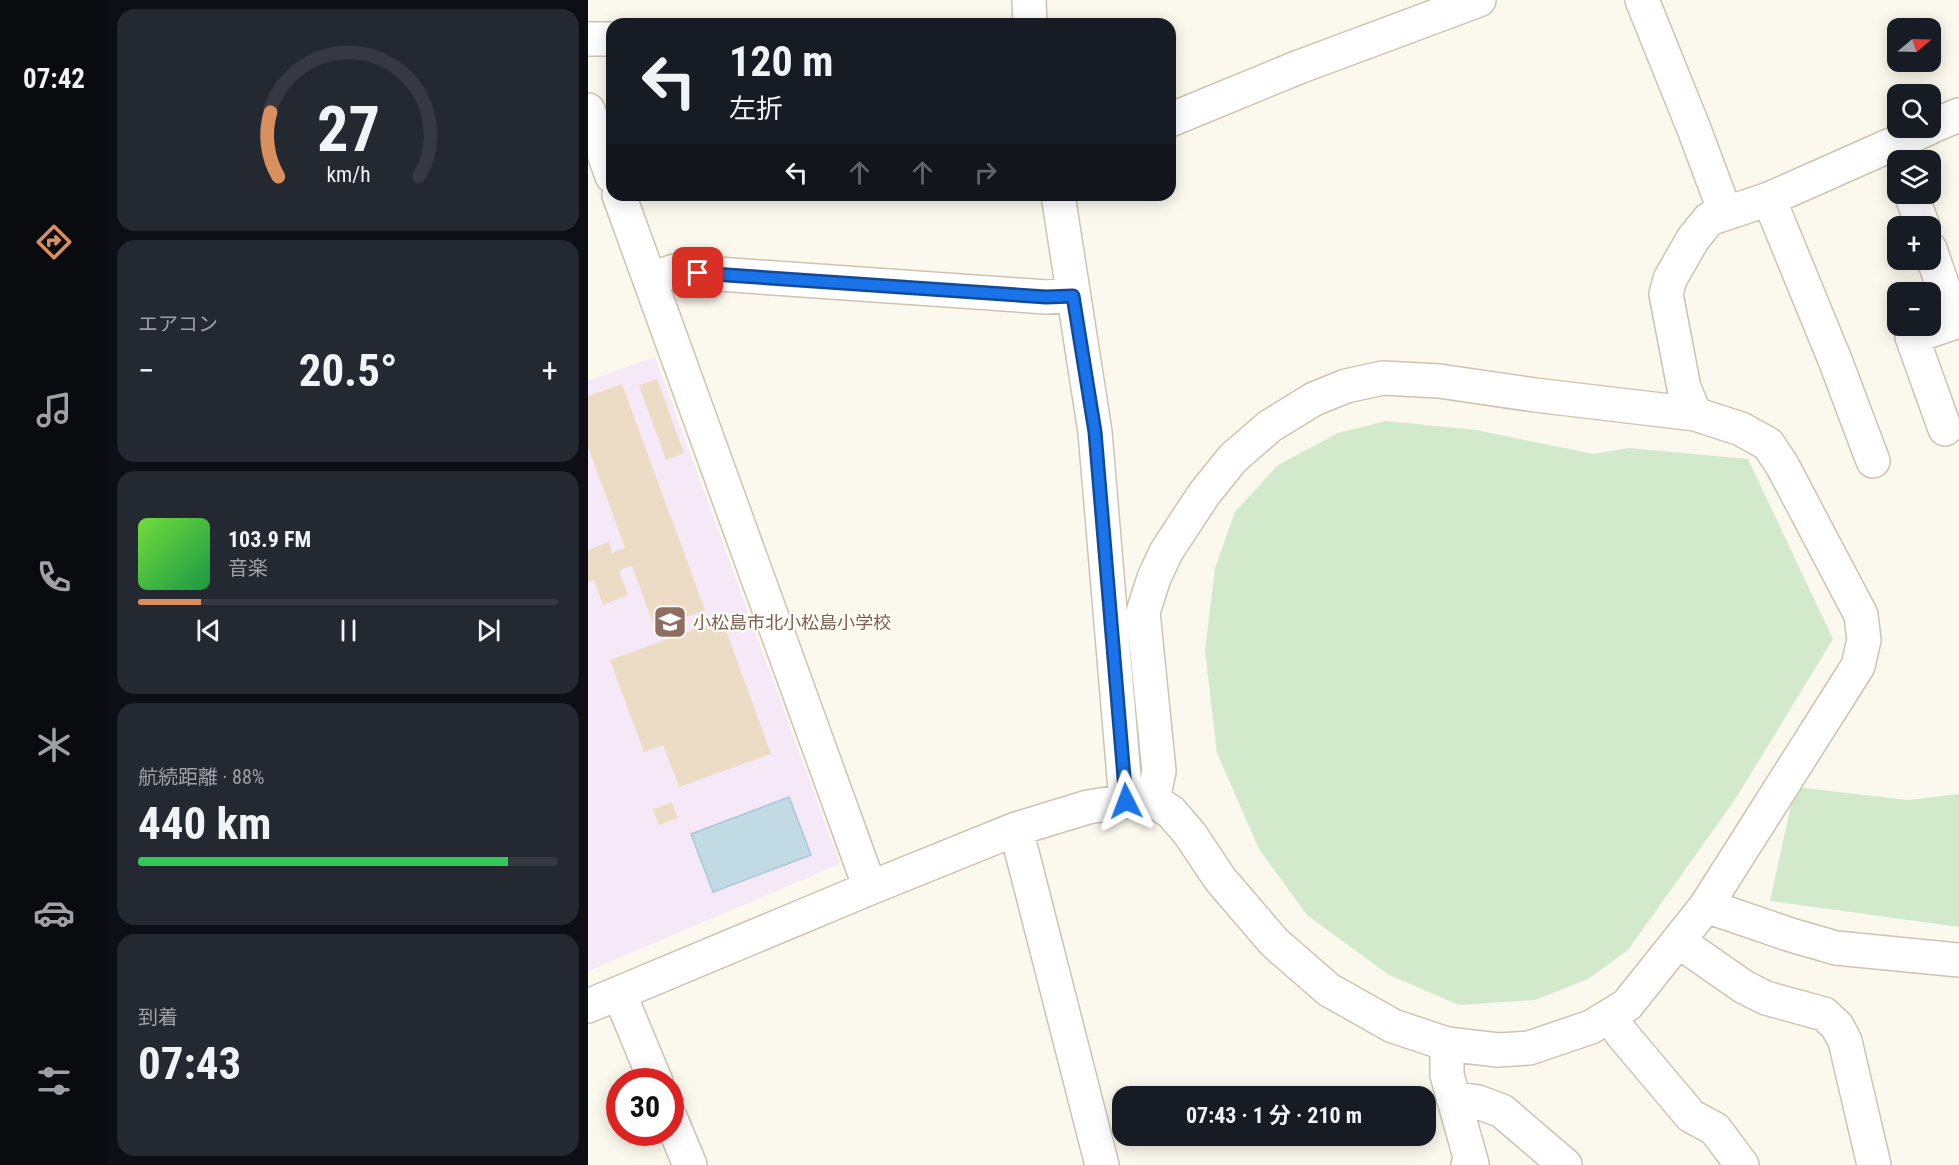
<!DOCTYPE html>
<html lang="ja">
<head>
<meta charset="utf-8">
<style>
  :root { --surface:#171b24; --page:#242831; --text:#f1f3f6; --muted:#9ea1a6; --line:#363941; --accent:#da8f5e }
  body { margin:0; font-family:"Roboto Condensed","Noto Sans JP",sans-serif; background:var(--page); color:var(--text); height:100vh; display:flex; flex-direction:column; font-size:22px; white-space:nowrap }
  * { box-sizing:border-box; margin:0 }
  p { font-size:20px; color:var(--muted) }
  .icon { flex:none; width:33px; height:33px; fill:none; stroke:currentColor; stroke-width:2; stroke-linecap:round; stroke-linejoin:round }
  .map { position:relative; flex:1; overflow:hidden }
  .side { display:flex; flex-direction:column; gap:9px; padding:9px; background:#0d0f14; width:480px }
  .side>* { flex:none }
  .top-card { position:absolute; left:18px; top:18px; width:570px; height:183px; border-radius:18px; box-shadow:0 3px 15px #0003; background:#171b24; color:var(--text); overflow:hidden }
  .needle { width:39px; rotate:71deg }
  .fabs { position:absolute; left:1299px; top:18px; display:grid; gap:12px }
  .fabs a { display:grid; place-items:center; width:54px; height:54px; border-radius:12px; background:var(--surface); box-shadow:0 3px 15px #0003; font-size:30px }
  .speed { position:absolute; left:18px; top:1068px; display:flex; gap:12px; font-size:30px; font-weight:700; text-align:center }
  .speed>* { display:grid; place-content:center; width:78px; height:78px; border-radius:50%; background:var(--surface); box-shadow:0 3px 15px #0003; line-height:1 }
  .speed .limit { border:9px solid #d22; background:#fff; color:#111 }
  .pin { position:absolute; display:grid; place-items:center; width:51px; height:51px; color:#fff; margin:-26px; border-radius:12px; box-shadow:0 3px 9px #0006 }
  .me { position:absolute; width:66px; margin:-33px; rotate:357deg; stroke-linejoin:round; filter:drop-shadow(0 0 4px #0008) }
  .turn { display:flex; align-items:center; gap:21px; height:126px; padding:0 24px; font-size:27px }
  .turn .icon { width:78px; height:78px; stroke-width:2.5 }
  .turn b { display:block; font-size:42px; line-height:51px }
  .lanes { display:flex; align-items:center; height:57px; padding:0 24px; background:#0003; justify-content:center; gap:30px; direction:ltr }
  .lanes .off { opacity:.35 }
  .big { font-size:45px; font-weight:700; line-height:1.1 }
  .side .widget { flex:1; display:flex; flex-direction:column; justify-content:center; gap:9px; min-width:0; padding:0 21px; border-radius:18px; background:var(--page) }
  .side .dial { align-items:center; gap:0 }
  .dial svg { height:156px; overflow:visible; fill:none; stroke:var(--line); stroke-width:7; stroke-linecap:round; text-anchor:middle }
  .dial text { fill:var(--text); stroke:none }
  .song { display:flex; align-items:center; gap:18px }
  .cover { width:72px; height:72px; border-radius:9px; background:linear-gradient(135deg,hsl(100 70% 55%),hsl(140 70% 35%)) }
  .played { height:6px; border-radius:3px; background:linear-gradient(90deg,var(--accent) 15%,var(--line) 15%) }
  .keys { display:flex; justify-content:space-around; direction:ltr }
  .heat { display:flex; justify-content:space-between; align-items:center; font-size:33px; direction:ltr }
  .charge { height:9px; border-radius:4px; background:linear-gradient(90deg,#34c759 88%,var(--line) 0) }
  .trip { position:absolute; left:524px; top:1086px; width:324px; height:60px; border-radius:18px; background:var(--surface); box-shadow:0 3px 15px #0003; font-weight:700; line-height:60px; text-align:center }
  main { display:flex; flex:1; min-height:0 }
  .menu { display:flex; flex-direction:column; width:108px; justify-content:space-around; align-items:center; background:#090b0e; color:var(--muted) }
  .menu .icon { width:42px; height:42px }
  .menu .current { color:var(--accent) }
  .menu b { font-size:27px; color:var(--text) }
  .map>svg:first-child { display:block }
</style>
</head>
<body>
<main>
<nav class="menu">
<b>07:42</b>
<svg class="icon current" aria-label="directions" viewBox="0 0 24 24"><path d="M12 3l9 9-9 9-9-9zM9 14v-3h6M13 9l2 2-2 2"/></svg>
<svg class="icon" aria-label="music" viewBox="0 0 24 24"><path d="M9 18V5l10-2v13"/><circle cx="6" cy="18" r="3"/><circle cx="16" cy="16" r="3"/></svg>
<svg class="icon" aria-label="phone" viewBox="0 0 24 24"><path d="M5 4h4l2 5-3 2q2 4 5 5l2-3 5 2v4C11 20 4 13 5 4z"/></svg>
<svg class="icon" aria-label="climate" viewBox="0 0 24 24"><path d="M12 3v18M4 7l16 10M4 17L20 7"/></svg>
<svg class="icon" aria-label="car" viewBox="0 0 24 24"><path d="M5 17H2v-5l4-1 3-4h7l3 4 3 1v5h-3M9 17h6M6 11h13"/><circle cx="7" cy="17" r="2"/><circle cx="17" cy="17" r="2"/></svg>
<svg class="icon" aria-label="filters" viewBox="0 0 24 24"><path d="M4 7h16M4 17h16"/><circle cx="9" cy="7" r="2"/><circle cx="15" cy="17" r="2"/></svg>
</nav>
<section class="side">
<div class="widget dial"><svg viewBox="0 0 100 80">
<path d="M14 69A42 42 0 1 1 86 69"/>
<path d="M14 69A42 42 0 0 1 10 36" stroke="#da8f5e"/>
<text x="50" y="56" font-size="32" font-weight="700">27</text>
<text x="50" y="72" font-size="11">km/h</text>
</svg></div>
<div class="widget"><p>エアコン</p>
<div class="heat"><a>−</a><b class="big">20.5°</b><a>+</a></div>
</div>
<div class="widget">
<div class="song"><i class="cover"></i><div><b>103.9 FM</b><p>音楽</p></div></div>
<div class="played"></div>
<div class="keys"><svg class="icon" aria-label="previous" viewBox="0 0 24 24"><path d="M18 5L8 12l10 7zM5 5v14"/></svg><svg class="icon" aria-label="pause" viewBox="0 0 24 24"><path d="M8 5v14M16 5v14"/></svg><svg class="icon" aria-label="next" viewBox="0 0 24 24"><path d="M6 5l10 7-10 7zM19 5v14"/></svg></div>
</div>
<div class="widget"><p>航続距離 · 88%</p><b class="big">440 km</b><div class="charge"></div></div>
<div class="widget"><p>到着</p><b class="big">07:43</b></div>
</section>
<div class="map">
<svg width="1371" height="1165" viewBox="0 0 1371 1165">
  <rect width="100%" height="100%" fill="#fbf8ed"/>
  <path fill="#f5e9f8" d="M67 357 252 864 0 971V381Z"/>
  <path fill="#d3e9cc" d="M798 421 888 430 1005 454 1041 448 1160 459 1245 639 1148 798 1040 950 1000 979 947 1000 871 1005 801 975 719 915 671 849 629 753 617 651 627 568 647 512 690 465 750 433Z
    M1207 787 1320 800 1371 794V927L1182 901Z"/>
  <path fill="#c2dae4" stroke="#a9c7d5" stroke-width="1.5" d="M201 797 223 855 125 892 103 834Z"/>
  <path fill="#eddcc5" d="M69 379 96 453 78 460 51 385Z
    M34 384 117 610 67 629 44 566 31 570 40 595 15 605 6 580 0 582V550L21 542 24 553 37 548 0 447V396Z
    M134 619 183 754 91 787 75 745 56 752 22 660Z
    M84 802 90 818 71 825 65 809Z"/>
  <g fill="none" stroke-linecap="round" stroke-linejoin="round">
    <defs>
      <path id="minor" d="M441 0 442 24
        M1054 0 1106 129 1137 212
        M0 39H24
        M0 110 24 176
        M582 120 711 67 891 0
        M1342 127 1371 115
        M1323 194 1335 226
        M31 195 282 888
        M470 195 507 432 538 801
        M1181 199 1247 360 1285 461
        M1342 249 1364 313 1362 324 1324 337 1357 429
        M62 279 87 271 458 297 485 295
        M1107 414 1096 388 1078 294 1082 279 1105 239 1121 219 1181 199 1341 128
        M428 829 514 1165
        M1118 906 1203 935 1248 948 1371 960
        M1090 941 1156 987 1178 998 1236 1014 1249 1026 1257 1041 1286 1165
        M31 993 68 1082
        M0 1006 282 888 428 829 500 807 538 801 565 800 583 812 602 834 632 879 686 942 741 990 805 1026 859 1044 910 1050 941 1048 1003 1027 1039 1005 1118 906 1270 666 1276 640 1273 615 1194 465 1180 444 1153 429 1107 414 947 395 851 381 795 378 758 386 726 399 682 426 645 458 616 494 578 552 566 578 555 612 571 771 565 800
        M1023 1015 1033 1033 1103 1116 1127 1129 1154 1165
        M859 1044V1075L884 1164 880 1165
        M865 1098 890 1102 914 1111 977 1165
        M82 1117 102 1165"/>
    </defs>
    <use href="#minor" stroke="#cdc3b3" stroke-width="36"/>
    <use href="#minor" stroke="#fff" stroke-width="33"/>
  </g>
  <g fill="none" stroke-linecap="round" stroke-linejoin="round">
    <defs>
      <path id="route" d="M110 273 458 297 485 296 507 432 538 801"/>
    </defs>
    <use href="#route" stroke="#114b97" stroke-width="15"/>
    <use href="#route" stroke="#1a73e8" stroke-width="10"/>
  </g>
  <defs>
    <symbol id="school-square" viewBox="-11 -11 22 22"><rect x="-9" y="-9" width="18" height="18" rx="4" fill="#8d6e63" stroke="#fefcf4"/><path d="M0-5L7-2L0 1L-7-2ZM-4 1L0 2.5L4 1V4Q0 6-4 4Z" fill="#fff"/></symbol>
  </defs>
  <g fill-rule="evenodd">
    <use href="#school-square" x="63" y="603" width="38" height="38"/>
  </g>
  <g text-anchor="middle" dominant-baseline="central" stroke-width="4.5" stroke-linejoin="round" paint-order="stroke">
    <g font-size="18" fill="#785e54" stroke="#fefcf4" text-anchor="start">
      <text x="105" y="622">小松島市北小松島小学校</text>
    </g>
  </g>
</svg>
<div class="fabs">
<a><svg class="needle" viewBox="-14 -14 28 28"><path d="M0-13l5 13h-10z" fill="#e53935"/><path d="M0 13l5-13h-10z" fill="#9ea1a6"/></svg></a>
<a><svg class="icon" aria-label="search" viewBox="0 0 24 24"><circle cx="10" cy="10" r="6"/><path d="M15 15l6 6"/></svg></a>
<a><svg class="icon" aria-label="layers" viewBox="0 0 24 24"><path d="M12 4l9 5-9 5-9-5zM3 14l9 5 9-5"/></svg></a>
<a>+</a>
<a>−</a>
</div>
<div class="speed"><div class="limit">30</div></div>
<div class="pin" style="left:110px;top:273px;background:#d93025"><svg class="icon" aria-label="arrive" viewBox="0 0 24 24"><path d="M6 21V4h12l-3 4 3 4H6"/></svg></div>
<svg class="me" style="left:538px;top:801px" viewBox="-20 -20 40 40"><path d="M0-17L14 15 0 8-14 15z" fill="#1a73e8" stroke="#fff" stroke-width="4"/></svg>
<div class="trip">07:43 · 1 分 · 210 m</div>
<div class="top-card">
<div class="turn"><svg class="icon" aria-label="left" viewBox="0 0 24 24"><path d="M17 20v-9H6M10 6l-5 5 5 5"/></svg><div><b>120 m</b>左折</div></div>
<div class="lanes"><svg class="icon" aria-label="left" viewBox="0 0 24 24"><path d="M17 20v-9H6M10 6l-5 5 5 5"/></svg><svg class="icon off" aria-label="ahead" viewBox="0 0 24 24"><path d="M12 20V5M6 11l6-6 6 6"/></svg><svg class="icon off" aria-label="ahead" viewBox="0 0 24 24"><path d="M12 20V5M6 11l6-6 6 6"/></svg><svg class="icon off" aria-label="right" viewBox="0 0 24 24"><path d="M7 20v-9h11M14 6l5 5-5 5"/></svg></div>
</div>
</div>
</main>
</body>
</html>
